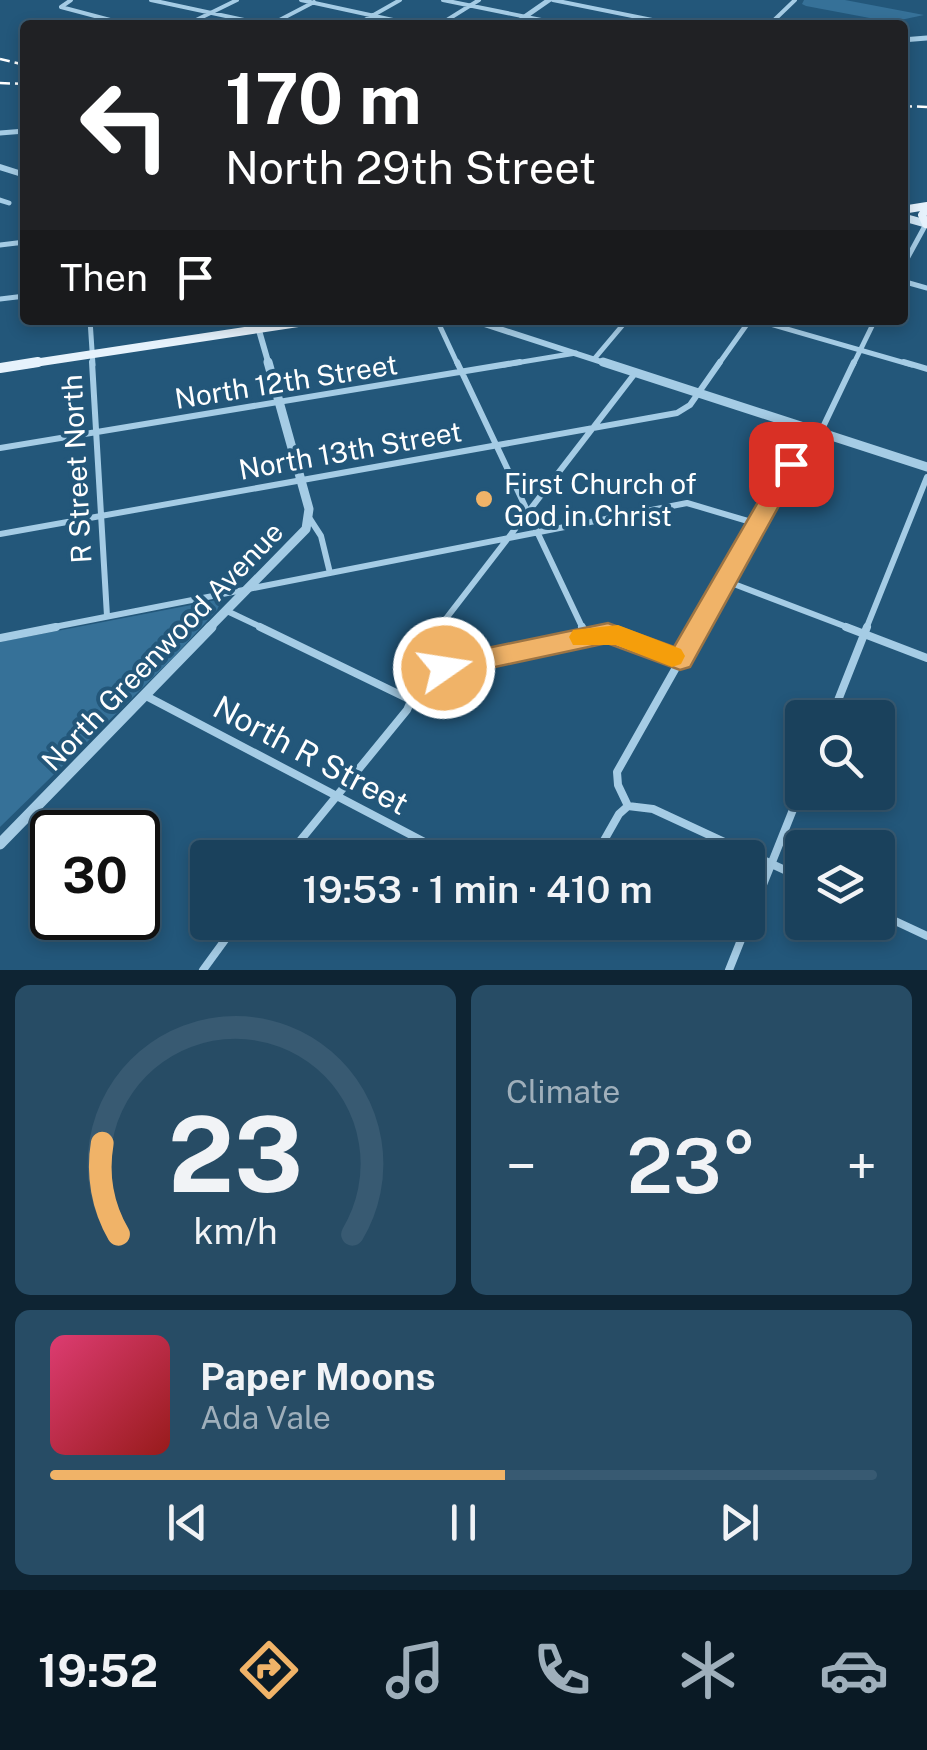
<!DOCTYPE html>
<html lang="en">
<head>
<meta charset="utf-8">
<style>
  :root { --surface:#1a415c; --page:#274c65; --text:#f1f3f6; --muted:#9fafbb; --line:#385a72; --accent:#f0b368 }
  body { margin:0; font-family:"Public Sans",sans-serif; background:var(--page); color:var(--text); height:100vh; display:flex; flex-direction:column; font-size:38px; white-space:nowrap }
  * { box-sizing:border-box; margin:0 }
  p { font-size:32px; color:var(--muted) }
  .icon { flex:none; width:55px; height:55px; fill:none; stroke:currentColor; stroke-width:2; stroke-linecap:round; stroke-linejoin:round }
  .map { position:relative; height:970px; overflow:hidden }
  .side { display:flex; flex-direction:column; gap:15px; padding:15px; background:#0e2433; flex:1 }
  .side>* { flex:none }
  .banner { position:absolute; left:20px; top:20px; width:888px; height:305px; border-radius:10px; box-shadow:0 5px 15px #0003,0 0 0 2px var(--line); background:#202124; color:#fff; overflow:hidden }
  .controls { position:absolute; left:785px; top:700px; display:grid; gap:20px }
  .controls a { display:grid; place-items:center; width:110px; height:110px; border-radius:10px; background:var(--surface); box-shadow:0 5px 15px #0003,0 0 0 2px var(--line); font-size:50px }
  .speed { position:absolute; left:30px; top:810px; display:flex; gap:20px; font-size:50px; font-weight:700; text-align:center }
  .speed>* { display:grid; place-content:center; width:130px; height:130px; border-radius:50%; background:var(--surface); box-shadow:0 5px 15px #0003,0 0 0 2px var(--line); line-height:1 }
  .speed .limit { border:5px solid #111; border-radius:15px; background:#fff; color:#111 }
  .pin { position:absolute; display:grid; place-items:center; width:85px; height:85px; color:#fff; margin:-42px; border-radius:20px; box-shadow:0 5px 15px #0006 }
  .me { position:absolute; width:110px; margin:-55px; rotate:77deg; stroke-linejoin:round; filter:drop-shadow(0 0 8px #0008) }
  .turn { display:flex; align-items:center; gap:35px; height:210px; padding:0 40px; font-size:45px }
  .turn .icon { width:130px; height:130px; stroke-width:2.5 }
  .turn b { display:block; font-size:70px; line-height:85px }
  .then { display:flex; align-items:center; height:95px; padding:0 40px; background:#0003; gap:20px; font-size:38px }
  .big { font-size:75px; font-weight:600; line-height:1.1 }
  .side .card { flex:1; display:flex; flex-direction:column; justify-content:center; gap:15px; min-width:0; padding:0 35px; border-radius:15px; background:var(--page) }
  .side .dial { align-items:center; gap:0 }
  .dial svg { height:260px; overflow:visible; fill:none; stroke:var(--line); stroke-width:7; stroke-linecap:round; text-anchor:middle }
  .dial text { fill:var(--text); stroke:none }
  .song { display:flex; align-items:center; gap:30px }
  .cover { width:120px; height:120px; border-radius:15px; background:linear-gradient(135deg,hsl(340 70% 55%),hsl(0 70% 35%)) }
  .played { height:10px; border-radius:5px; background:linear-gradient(90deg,var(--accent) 55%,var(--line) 55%) }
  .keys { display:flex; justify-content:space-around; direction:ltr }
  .heat { display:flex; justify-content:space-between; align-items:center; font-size:55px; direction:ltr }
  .side .tiles { flex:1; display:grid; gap:15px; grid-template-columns:1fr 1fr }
  .card:last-child { grid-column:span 2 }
  .trip { position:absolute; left:190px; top:840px; width:575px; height:100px; border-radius:10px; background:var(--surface); box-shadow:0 5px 15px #0003,0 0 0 2px var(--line); font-weight:600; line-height:100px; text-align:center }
  .dock { display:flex; height:160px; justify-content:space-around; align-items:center; background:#0a1a25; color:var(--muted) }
  .dock .icon { width:70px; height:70px }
  .dock .current { color:var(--accent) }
  .dock b { font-size:45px; color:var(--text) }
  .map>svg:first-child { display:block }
</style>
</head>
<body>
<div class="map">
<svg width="927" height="970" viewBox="0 0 927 970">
  <rect width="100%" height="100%" fill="#23577a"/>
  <path fill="#367198" d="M804 0H845L924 15 891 22 806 6 802 4Z
    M222 599 217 610 173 658 0 827V642Z"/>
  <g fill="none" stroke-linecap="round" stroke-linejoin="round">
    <path stroke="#a5cce5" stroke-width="4" d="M151 0 268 25
      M301 0 416 25
      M443 0 566 25
      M553 0 677 25
      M61 7 129 25
      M61 7 71 0
      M186 25 237 0
      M270 25 314 2
      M356 25 400 0
      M439 25 479 0
      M769 25 795 0"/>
    <path stroke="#a5cce5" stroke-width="5" d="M0 200 9 203
      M0 245 25 242
      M902 268 926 224
      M902 281 927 288
      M0 299 25 296
      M90 320 93 365
      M437 320 458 365
      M756 320 912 365
      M595 358 627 320
      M504 365 576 353
      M718 365 750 320
      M853 365 875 320"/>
    <path stroke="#a5cce5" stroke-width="6" d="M92 362 107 616
      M457 362 583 629
      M904 362 927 369
      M0 448 520 362
      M310 519 321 536 330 573
      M0 534 677 413 690 405 720 362
      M726 581 852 629
      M227 611 265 629
      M44 629 687 503 758 524
      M438 629 636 372
      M698 629 808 434 823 427 854 362
      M866 629 927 477"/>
    <path stroke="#a5cce5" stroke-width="8" d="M260 627 413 701
      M582 627 587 637
      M846 627 927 658
      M0 638 56 627
      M413 674 608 633 681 660
      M146 696 455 858
      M831 718 867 627
      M628 806 618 785 617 772 699 627
      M628 806 653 809 802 878
      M286 858 407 710 415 692V659L440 627
      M594 858 619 814 628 806
      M878 913 927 936
      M203 970 238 922
      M729 970 802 787"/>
    <path stroke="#a5cce5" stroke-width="5" d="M513 25 549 0
      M902 40 927 38
      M0 133 25 131"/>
    <path stroke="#a5cce5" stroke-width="6" d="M0 167 25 175
      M256 320 269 365
      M472 320 611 365"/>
    <path stroke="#a5cce5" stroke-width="9" d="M603 362 927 467
      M208 629 306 529 309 509 268 362"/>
    <path stroke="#a5cce5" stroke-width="11" d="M0 844 211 627"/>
    <path stroke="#cfe5f4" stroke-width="8" d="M902 217 927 224"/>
    <path stroke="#e6f2fc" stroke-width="8" d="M902 210 927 206
      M926 224 922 215 927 209
      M21 365 318 320"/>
    <path stroke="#e6f2fc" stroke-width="10" d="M0 368 38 362"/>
    <path stroke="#fff" stroke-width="2.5" stroke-dasharray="10 5" stroke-linecap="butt" d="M0 59 25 65
      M0 83 25 84
      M902 106 927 107"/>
  </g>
  <path fill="#f0b368" stroke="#9c7444" stroke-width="2.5" d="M791 456 802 464 690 667 680 670 607 643 444 678 434 675 430 668 434 660 444 657 608 623 674 647 780 464Z"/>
  <path fill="#f59e0b" d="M618 625 681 649 685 656 681 664 672 667 616 645H573L569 637 573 630Z"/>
  <circle fill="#f0b368" stroke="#23577a" stroke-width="4" cx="484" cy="499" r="10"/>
  <g text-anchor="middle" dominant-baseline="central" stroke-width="8" stroke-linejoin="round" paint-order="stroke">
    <g font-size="28" fill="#fff" stroke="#23577a">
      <text transform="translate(286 381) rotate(-9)">North 12th Street</text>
      <text transform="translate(350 450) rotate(-10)">North 13th Street</text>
      <text transform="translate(76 469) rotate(-93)">R Street North</text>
      <text transform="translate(162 646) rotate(-46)">North Greenwood Avenue</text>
    </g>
    <g font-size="28" fill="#fff" stroke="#23577a" text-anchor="start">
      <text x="504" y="483">First Church of<tspan x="504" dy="32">God in Christ</tspan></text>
    </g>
    <g font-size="32" fill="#fff" stroke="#23577a">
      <text transform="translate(311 755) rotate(28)">North R Street</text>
    </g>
  </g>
</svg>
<div class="controls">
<a><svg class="icon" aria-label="search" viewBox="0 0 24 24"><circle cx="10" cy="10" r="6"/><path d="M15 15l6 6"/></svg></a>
<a><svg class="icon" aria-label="layers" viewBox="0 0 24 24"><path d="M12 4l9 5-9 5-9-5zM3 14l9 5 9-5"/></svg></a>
</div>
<div class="speed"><div class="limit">30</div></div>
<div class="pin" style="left:791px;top:464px;background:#d93025"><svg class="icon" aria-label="arrive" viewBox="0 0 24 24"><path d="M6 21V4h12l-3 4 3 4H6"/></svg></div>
<svg class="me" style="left:444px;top:668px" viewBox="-20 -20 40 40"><circle r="17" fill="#f0b368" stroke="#fff" stroke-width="3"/><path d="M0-11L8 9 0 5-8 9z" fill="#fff"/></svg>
<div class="trip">19:53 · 1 min · 410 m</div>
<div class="banner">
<div class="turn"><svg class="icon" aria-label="left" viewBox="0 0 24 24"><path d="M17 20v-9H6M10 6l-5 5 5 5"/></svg><div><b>170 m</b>North 29th Street</div></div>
<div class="then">Then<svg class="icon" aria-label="arrive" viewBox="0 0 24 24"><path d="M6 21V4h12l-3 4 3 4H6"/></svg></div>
</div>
</div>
<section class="side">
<div class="tiles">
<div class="card dial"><svg viewBox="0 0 100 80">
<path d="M14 69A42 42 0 1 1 86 69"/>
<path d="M14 69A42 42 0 0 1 9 41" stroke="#f0b368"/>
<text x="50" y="56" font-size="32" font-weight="700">23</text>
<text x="50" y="72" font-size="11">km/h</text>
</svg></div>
<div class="card"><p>Climate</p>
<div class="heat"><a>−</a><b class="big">23°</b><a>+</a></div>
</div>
<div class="card">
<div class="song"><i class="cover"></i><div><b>Paper Moons</b><p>Ada Vale</p></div></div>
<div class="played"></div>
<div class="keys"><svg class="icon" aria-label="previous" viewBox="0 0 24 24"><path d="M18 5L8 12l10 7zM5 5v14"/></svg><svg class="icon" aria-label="pause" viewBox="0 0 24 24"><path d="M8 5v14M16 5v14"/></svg><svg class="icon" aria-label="next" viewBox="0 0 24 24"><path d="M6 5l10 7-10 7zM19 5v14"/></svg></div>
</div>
</div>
</section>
<nav class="dock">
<b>19:52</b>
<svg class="icon current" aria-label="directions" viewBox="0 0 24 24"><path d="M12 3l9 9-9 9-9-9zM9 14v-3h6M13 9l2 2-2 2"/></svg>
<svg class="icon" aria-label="music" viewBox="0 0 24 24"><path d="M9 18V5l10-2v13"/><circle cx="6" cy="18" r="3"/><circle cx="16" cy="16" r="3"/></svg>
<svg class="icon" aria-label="phone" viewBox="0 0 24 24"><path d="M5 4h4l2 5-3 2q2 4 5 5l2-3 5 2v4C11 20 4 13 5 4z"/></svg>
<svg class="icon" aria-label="climate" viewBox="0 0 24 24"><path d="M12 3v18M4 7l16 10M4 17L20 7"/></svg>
<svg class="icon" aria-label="car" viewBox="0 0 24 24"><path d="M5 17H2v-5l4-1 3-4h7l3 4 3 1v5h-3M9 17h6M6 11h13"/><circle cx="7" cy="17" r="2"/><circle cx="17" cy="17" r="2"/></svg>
</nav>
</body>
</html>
